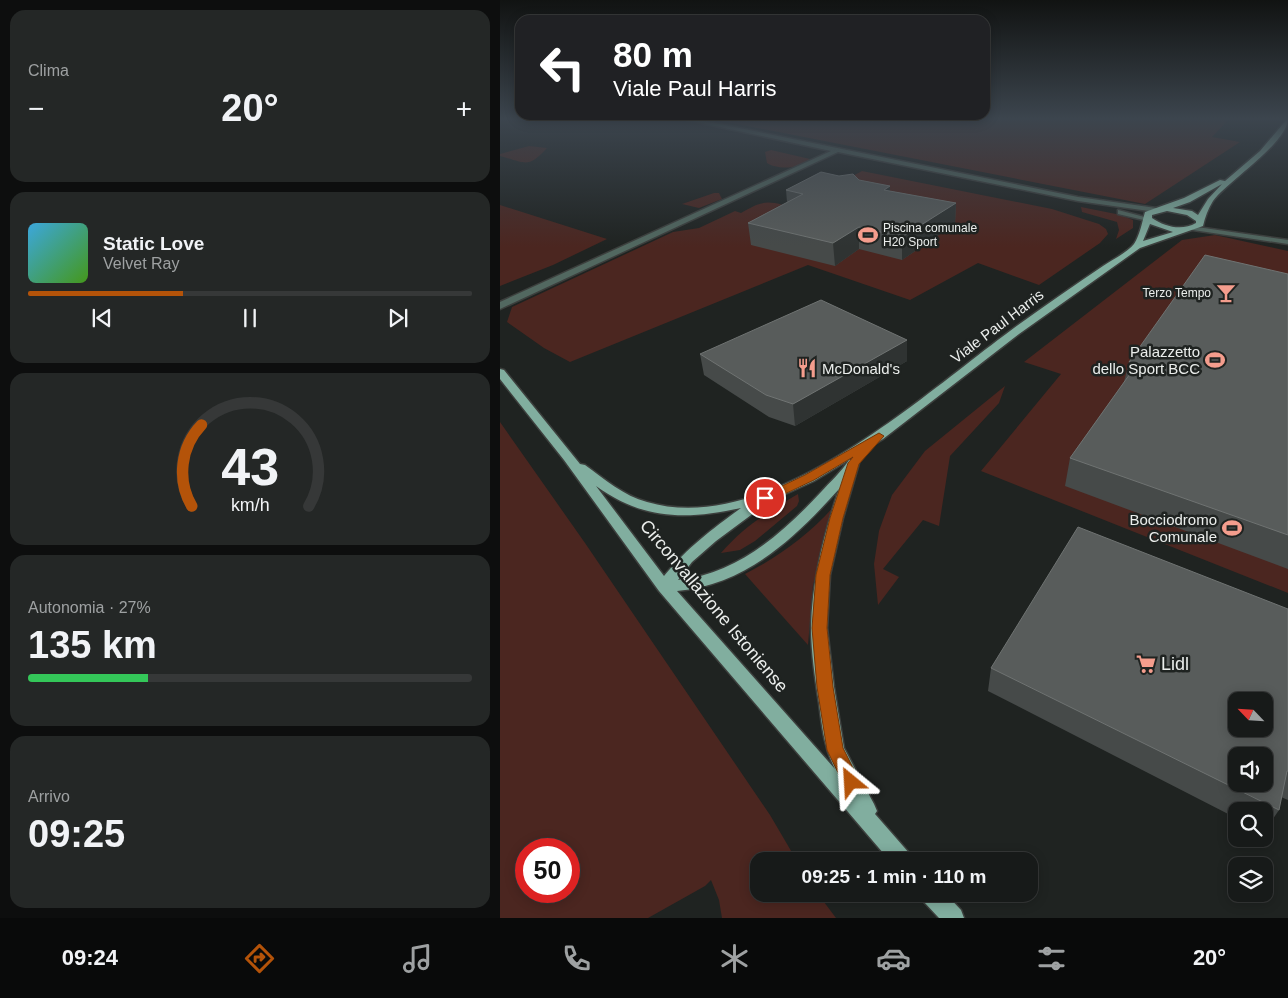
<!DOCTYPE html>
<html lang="it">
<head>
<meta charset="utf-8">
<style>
  :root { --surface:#171a19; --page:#242726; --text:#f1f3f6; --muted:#9ea1a2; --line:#363838; --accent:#b45309 }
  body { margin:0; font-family:Arial,sans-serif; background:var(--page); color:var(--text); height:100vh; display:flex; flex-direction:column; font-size:19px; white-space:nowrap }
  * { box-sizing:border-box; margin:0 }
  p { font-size:16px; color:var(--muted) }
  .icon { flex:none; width:28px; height:28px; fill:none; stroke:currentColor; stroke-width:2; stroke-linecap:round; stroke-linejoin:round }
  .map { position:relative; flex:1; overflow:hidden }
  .drawer { display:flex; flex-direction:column; gap:10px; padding:10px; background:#0d0e0e; width:500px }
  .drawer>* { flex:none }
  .hud { position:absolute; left:15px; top:15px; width:475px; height:105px; border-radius:15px; box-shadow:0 2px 12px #0003,0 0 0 1px var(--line); background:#202124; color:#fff; overflow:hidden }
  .needle { width:32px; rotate:295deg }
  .buttons { position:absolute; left:728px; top:692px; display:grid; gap:10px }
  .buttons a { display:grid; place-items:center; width:45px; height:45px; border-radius:10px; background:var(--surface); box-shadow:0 2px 12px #0003,0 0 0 1px var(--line); font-size:25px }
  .speed { position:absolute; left:15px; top:838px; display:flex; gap:10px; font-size:25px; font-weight:700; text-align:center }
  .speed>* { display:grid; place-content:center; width:65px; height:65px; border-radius:50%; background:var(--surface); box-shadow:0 2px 12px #0003,0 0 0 1px var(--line); line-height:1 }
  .speed .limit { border:8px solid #d22; background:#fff; color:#111 }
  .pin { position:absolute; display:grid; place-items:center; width:42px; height:42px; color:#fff; margin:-21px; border:2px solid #fff; border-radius:50%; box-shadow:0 1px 5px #0007 }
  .me { position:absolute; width:55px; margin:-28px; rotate:333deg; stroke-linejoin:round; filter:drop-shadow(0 0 4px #0008) }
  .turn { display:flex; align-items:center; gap:18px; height:105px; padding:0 15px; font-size:22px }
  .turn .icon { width:65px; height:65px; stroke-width:2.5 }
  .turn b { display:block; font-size:35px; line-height:42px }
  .big { font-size:38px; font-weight:700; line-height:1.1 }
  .drawer .widget { flex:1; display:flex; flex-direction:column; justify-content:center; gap:8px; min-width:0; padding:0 18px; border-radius:15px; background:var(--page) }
  .drawer .dial { align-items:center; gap:0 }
  .dial svg { height:130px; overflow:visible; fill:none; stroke:var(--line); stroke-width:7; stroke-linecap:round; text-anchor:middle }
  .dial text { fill:var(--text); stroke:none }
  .song { display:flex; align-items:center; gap:15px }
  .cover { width:60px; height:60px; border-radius:8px; background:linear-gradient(135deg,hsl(200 70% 55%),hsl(100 70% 35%)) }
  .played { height:5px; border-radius:2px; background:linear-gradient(90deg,var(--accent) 35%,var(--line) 35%) }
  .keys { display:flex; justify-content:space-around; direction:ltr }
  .heat { display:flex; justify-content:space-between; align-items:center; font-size:28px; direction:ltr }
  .charge { height:8px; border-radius:4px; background:linear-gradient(90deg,#34c759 27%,var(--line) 0) }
  .trip { position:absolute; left:250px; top:852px; width:288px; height:50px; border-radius:15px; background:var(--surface); box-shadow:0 2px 12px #0003,0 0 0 1px var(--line); font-weight:700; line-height:50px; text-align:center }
  .menu { display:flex; height:80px; justify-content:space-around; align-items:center; background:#090a0a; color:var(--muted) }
  .menu .icon { width:35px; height:35px }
  .menu .selected { color:var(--accent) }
  .menu b { font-size:22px; color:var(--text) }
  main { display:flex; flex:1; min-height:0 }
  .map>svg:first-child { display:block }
</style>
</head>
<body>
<main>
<section class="drawer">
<div class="widget"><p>Clima</p>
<div class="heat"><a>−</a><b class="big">20°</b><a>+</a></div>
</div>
<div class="widget">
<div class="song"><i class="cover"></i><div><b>Static Love</b><p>Velvet Ray</p></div></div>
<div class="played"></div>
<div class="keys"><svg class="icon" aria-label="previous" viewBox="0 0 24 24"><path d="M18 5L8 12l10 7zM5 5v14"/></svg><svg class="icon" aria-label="pause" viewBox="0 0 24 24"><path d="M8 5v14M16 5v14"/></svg><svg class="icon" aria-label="next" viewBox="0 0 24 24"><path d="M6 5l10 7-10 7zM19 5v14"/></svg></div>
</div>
<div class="widget dial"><svg viewBox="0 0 100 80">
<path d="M14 69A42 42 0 1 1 86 69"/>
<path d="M14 69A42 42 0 0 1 20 19" stroke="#b45309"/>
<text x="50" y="56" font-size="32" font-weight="700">43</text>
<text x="50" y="72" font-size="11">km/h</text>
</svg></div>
<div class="widget"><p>Autonomia · 27%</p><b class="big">135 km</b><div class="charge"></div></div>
<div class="widget"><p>Arrivo</p><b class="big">09:25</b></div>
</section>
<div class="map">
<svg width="788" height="918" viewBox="0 0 788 918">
  <rect width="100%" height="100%" fill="#1f2321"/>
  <path fill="#4b2620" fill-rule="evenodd" d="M207 118H730L712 137 740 142 645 204Z
    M29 146 47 148C28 169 26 163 0 156V154Z
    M271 150 310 159C301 169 277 170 267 163L265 152Z
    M362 171 552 209 599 224 606 229 608 234 600 243 539 285 478 263 410 300 308 265 70 362 44 348 7 322 12 307 173 232 199 228 235 211 241 213C258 203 264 200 283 205L286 212Z
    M214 193H219L222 199 199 208 182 204Z
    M0 205 107 239 53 265 0 286Z
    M581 207 621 215 633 220V228L616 239 619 230 617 222 582 212Z
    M715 235 788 251V593L481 471 561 374 524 362 682 240Z
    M505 386 499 403 450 456 439 526 423 520 383 569 399 577 378 605 374 564 379 531 392 495 425 451Z
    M0 422 85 543 270 815 297 861H259V894H318L336 918H222L219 900 211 880 205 886 148 918H0ZM26 849H69V891H26Z
    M298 494 299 501 297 506 255 541 240 550 221 553C244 526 268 512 298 494Z
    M336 504 313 585 308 645 245 574C280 556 310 534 336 504Z"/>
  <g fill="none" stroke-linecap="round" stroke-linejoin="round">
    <defs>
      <path id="minor" d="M178 118H190L578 197 656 208 660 210 656 212 578 201 338 152 0 309V302L331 151Z
        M618 210 652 219 648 221 618 214Z
        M690 226 788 240V244L693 230 689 228Z"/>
      <path id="major" d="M788 118C788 143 729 180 713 201 708 209 705 217 703 226L640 248 519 334 383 439 314 481 270 501 216 541 192 562 178 580C237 574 283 533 321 492 330 482 342 471 349 460H357L359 463 343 518 330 575 327 628 334 687 344 748 374 804 377 811 375 814 410 854 413 861H390L159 591 64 460 0 379V369L4 370 80 464 85 465C104 479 124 496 147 502 268 538 420 397 510 331 541 308 572 287 603 266 612 260 628 252 634 244 640 235 642 222 645 212L684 198 720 180 725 181 760 151ZM722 184 708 199 698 215 692 211 673 208 690 202ZM667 211 687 215 696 221V223C682 231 665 227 652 218V215ZM650 224 673 232 643 241ZM96 486C143 520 186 520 241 508 211 530 188 547 164 576ZM339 489C324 534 312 580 311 627 311 652 315 679 319 703 322 727 324 747 335 769L177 591C246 585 295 538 339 489Z
        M421 894H446L461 910 464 918H439L424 902Z"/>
    </defs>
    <use href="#minor" stroke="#3c3f3d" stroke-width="3"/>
    <use href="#major" stroke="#3c3f3d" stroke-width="3"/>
    <use href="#minor" fill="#526860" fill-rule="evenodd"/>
    <use href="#major" fill="#81ae9f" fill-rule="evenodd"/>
  </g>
  <path fill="#464a49" d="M359 180 390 191 456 203 455 224 402 260 359 249 335 266 251 245 248 223 287 202 286 190Z
    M788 274V569L565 486 570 458 624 382 629 362Z
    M407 340V361L295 426 269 417 204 375 200 354Z
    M788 609V800L781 797 779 810 764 832V811H736V818L488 691 491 668Z"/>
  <path fill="#2f3332" d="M390 186V206L384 190Z
    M456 203 455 224 402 260V237Z
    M359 227V249L335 266 333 243Z
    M407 340V361L295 426 293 404Z"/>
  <path fill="#585c5b" stroke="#6f7372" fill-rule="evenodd" d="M321 172 339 176 353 174 359 180 390 186 384 190 456 203 402 237 359 227 333 243 248 223 303 194 286 190Z
    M705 255 788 274V535L570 458 637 364 629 362Z
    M321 300 407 340 293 404 266 395 200 354Z
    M578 527 788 609V771H787L779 810 491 668ZM736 701H764V729H736ZM736 756H764V784H736Z"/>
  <linearGradient id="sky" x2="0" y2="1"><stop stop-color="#111312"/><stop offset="0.48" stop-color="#3c454e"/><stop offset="1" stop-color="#3c454e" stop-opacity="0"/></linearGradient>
  <rect width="788" height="247" fill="url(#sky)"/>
  <path fill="#b45309" stroke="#753606" d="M379 433 384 436 359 464 343 518 330 575 327 628 333 687 343 748 360 782 358 787 351 790 345 787 327 750 317 687 312 628 316 575 330 518 348 463 353 457 314 480 270 501 265 502 259 498 261 496 305 475Z"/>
  <defs>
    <symbol id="stadium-bare" viewBox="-9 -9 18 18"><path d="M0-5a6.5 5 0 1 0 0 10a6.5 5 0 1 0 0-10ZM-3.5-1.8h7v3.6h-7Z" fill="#f49d8d" stroke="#1f2321" stroke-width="2.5" paint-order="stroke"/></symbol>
    <symbol id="bar-bare" viewBox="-9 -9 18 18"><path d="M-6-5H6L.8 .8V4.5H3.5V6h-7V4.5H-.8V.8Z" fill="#f49d8d" stroke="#1f2321" stroke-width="2.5" paint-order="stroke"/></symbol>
    <symbol id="restaurant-bare" viewBox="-9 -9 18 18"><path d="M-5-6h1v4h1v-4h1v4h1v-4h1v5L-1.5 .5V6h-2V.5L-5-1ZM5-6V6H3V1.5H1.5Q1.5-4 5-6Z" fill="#f49d8d" stroke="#1f2321" stroke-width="2.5" paint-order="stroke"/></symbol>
    <symbol id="supermarket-bare" viewBox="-9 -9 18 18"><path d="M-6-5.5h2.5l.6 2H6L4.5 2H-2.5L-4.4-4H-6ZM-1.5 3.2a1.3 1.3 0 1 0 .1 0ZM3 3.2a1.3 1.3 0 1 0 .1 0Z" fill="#f49d8d" stroke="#1f2321" stroke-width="2.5" paint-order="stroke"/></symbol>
  </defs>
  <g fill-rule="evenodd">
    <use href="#stadium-bare" x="354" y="221" width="28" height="28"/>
    <use href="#bar-bare" x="712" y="279" width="28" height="28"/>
    <use href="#stadium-bare" x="701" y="346" width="28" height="28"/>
    <use href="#restaurant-bare" x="293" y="354" width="28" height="28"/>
    <use href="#stadium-bare" x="718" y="514" width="28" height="28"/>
    <use href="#supermarket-bare" x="632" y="650" width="28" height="28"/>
  </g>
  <g text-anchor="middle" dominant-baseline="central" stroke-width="5" stroke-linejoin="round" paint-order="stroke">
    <g font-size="12" fill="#ebeeec" stroke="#1f2321" text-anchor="start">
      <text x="383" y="228">Piscina comunale<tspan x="383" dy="14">H20 Sport</tspan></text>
      <text x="711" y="293" text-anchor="end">Terzo Tempo</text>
    </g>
    <g font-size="15" fill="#ebeeec" stroke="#1f2321">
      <text transform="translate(497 326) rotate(-37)">Viale Paul Harris</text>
    </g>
    <g font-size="15" fill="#ebeeec" stroke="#1f2321" text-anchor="end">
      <text x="700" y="351">Palazzetto<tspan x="700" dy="17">dello Sport BCC</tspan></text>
      <text x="322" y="368" text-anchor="start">McDonald's</text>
      <text x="717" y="519">Bocciodromo<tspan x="717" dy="17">Comunale</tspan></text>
    </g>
    <g font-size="18" fill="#ebeeec" stroke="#1f2321">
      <text transform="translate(214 606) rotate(50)">Circonvallazione Istoniense</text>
    </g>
    <g font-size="18" fill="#ebeeec" stroke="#1f2321" text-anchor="start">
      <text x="661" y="664">Lidl</text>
    </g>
  </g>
</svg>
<div class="buttons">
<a><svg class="needle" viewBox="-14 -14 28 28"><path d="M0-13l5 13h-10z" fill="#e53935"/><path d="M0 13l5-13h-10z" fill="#9ea1a2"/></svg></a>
<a><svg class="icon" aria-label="sound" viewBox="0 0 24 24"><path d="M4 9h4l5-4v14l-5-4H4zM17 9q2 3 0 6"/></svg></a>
<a><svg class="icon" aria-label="search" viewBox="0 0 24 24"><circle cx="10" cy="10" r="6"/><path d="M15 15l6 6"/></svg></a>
<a><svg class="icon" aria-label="layers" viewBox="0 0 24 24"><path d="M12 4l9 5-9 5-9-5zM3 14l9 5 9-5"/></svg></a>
</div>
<div class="speed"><div class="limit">50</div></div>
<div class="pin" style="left:265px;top:498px;background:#d93025"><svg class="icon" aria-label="arrive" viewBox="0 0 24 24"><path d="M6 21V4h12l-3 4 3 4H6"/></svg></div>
<svg class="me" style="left:351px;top:782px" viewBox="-20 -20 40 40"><path d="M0-17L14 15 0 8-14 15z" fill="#b45309" stroke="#fff" stroke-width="4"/></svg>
<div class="trip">09:25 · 1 min · 110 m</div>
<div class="hud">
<div class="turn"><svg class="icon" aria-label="left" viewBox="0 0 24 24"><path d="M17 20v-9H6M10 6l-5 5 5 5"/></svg><div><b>80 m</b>Viale Paul Harris</div></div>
</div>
</div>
</main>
<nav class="menu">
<b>09:24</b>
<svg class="icon selected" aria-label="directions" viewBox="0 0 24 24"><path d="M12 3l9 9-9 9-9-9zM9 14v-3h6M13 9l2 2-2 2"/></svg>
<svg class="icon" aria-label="music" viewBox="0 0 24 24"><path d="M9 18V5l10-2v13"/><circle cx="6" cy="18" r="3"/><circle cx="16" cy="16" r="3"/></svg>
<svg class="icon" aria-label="phone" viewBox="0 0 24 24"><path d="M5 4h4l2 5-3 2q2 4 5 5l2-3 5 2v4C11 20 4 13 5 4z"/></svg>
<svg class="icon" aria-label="climate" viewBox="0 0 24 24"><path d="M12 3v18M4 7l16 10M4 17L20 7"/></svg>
<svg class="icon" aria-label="car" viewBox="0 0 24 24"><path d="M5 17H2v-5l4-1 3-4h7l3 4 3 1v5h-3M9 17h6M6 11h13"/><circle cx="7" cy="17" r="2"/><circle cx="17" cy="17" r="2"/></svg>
<svg class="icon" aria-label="filters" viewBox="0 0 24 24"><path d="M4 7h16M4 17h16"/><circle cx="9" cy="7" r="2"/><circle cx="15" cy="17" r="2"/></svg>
<b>20°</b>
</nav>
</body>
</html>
